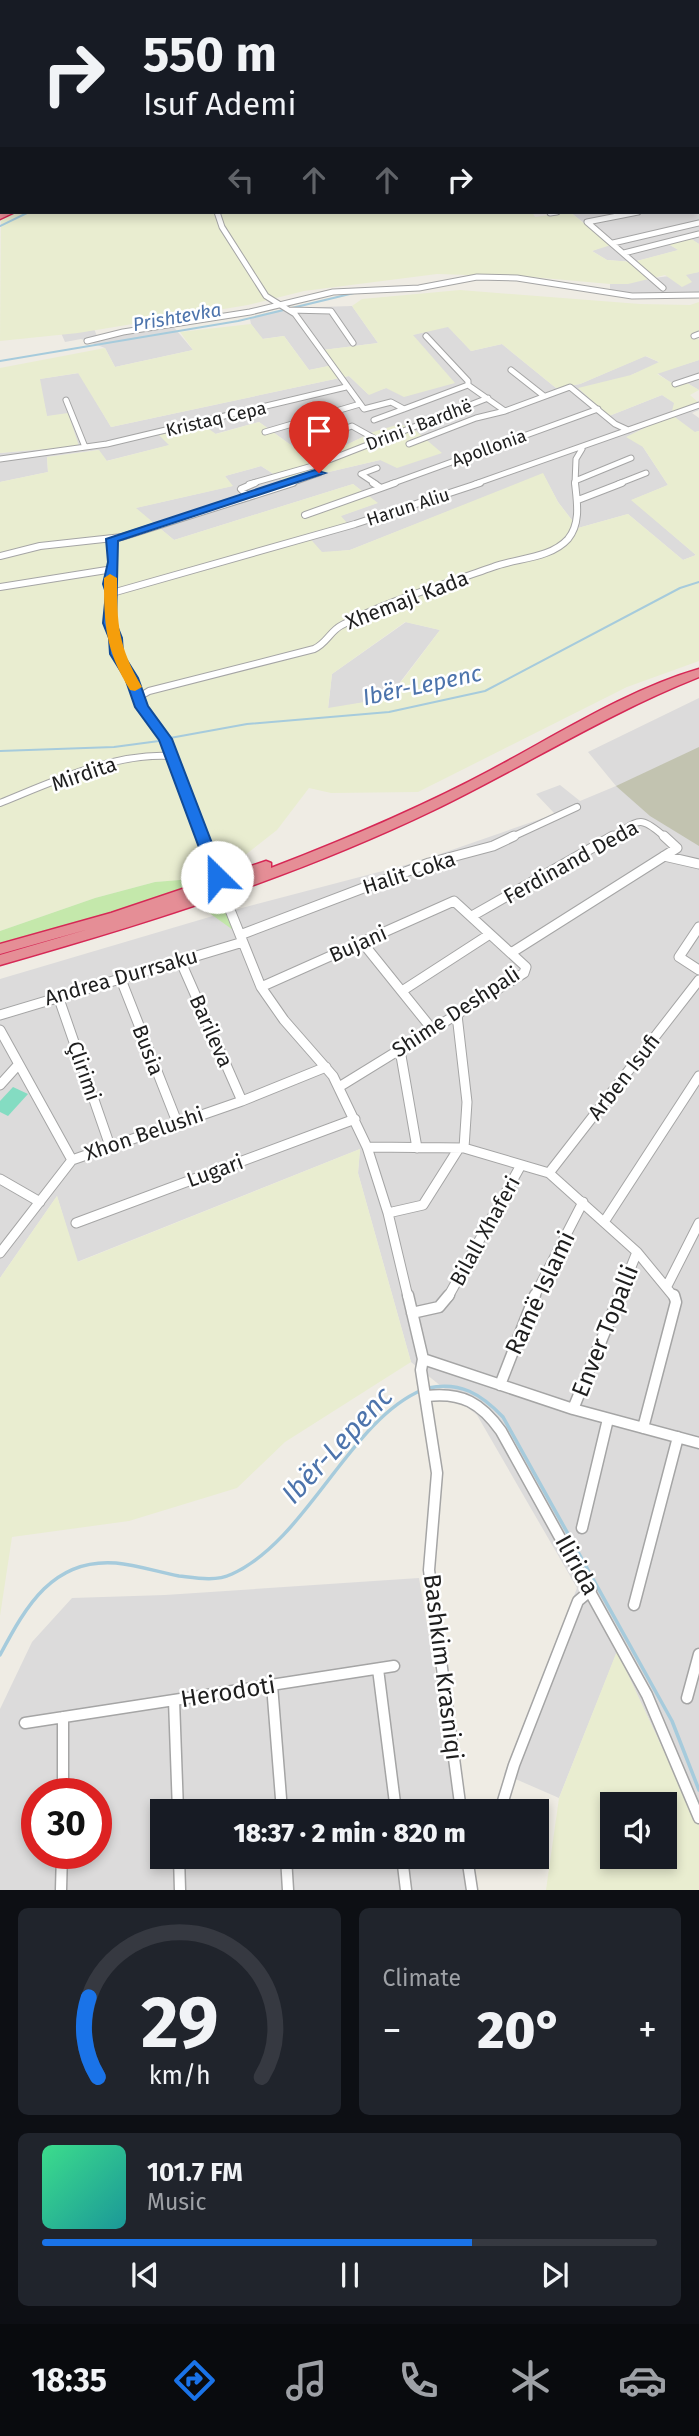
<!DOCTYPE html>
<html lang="en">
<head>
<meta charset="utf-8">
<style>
  :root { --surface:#171b24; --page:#20242c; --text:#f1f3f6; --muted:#9ea1a6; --line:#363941; --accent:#1a73e8 }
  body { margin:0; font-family:"Fira Sans",sans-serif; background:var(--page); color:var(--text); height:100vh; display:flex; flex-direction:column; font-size:26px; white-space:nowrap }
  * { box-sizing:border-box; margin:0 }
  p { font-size:23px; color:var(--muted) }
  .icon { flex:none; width:38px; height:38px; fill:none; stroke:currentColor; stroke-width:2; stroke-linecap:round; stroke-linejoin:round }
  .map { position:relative; height:1890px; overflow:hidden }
  .details { display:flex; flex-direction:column; gap:18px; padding:18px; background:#0d0f14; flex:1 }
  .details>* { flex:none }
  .guide { position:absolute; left:0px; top:0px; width:700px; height:214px; box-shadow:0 4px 10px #0003; background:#171b24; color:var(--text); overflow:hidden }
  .controls { position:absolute; left:600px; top:1792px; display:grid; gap:14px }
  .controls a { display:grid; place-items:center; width:77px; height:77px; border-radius:0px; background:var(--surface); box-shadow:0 4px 10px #0003; font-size:35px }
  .speed { position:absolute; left:21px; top:1778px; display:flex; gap:14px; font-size:35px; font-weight:700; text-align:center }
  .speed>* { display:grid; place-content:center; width:91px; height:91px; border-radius:50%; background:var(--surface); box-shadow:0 4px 10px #0003; line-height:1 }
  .speed .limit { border:10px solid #d22; background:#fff; color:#111 }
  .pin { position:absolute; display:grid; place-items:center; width:60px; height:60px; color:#fff; margin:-72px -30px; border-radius:50% 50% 50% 0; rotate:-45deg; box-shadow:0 0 7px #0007 }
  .pin .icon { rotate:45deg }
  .me { position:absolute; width:77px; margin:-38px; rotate:337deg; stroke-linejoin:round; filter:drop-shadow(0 0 5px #0008) }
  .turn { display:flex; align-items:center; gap:24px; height:147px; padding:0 28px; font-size:32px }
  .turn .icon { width:91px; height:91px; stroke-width:2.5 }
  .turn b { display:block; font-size:49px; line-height:60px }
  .lanes { display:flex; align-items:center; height:66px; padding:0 28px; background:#0003; justify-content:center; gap:35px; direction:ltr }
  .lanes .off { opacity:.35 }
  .big { font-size:52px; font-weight:800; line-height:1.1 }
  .details .card { flex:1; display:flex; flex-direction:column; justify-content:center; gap:10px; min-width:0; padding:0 24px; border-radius:10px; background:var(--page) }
  .details .dial { align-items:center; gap:0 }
  .dial svg { height:182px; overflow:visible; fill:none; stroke:var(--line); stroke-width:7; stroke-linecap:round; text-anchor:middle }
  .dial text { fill:var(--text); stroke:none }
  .song { display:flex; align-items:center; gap:21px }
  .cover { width:84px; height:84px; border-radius:10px; background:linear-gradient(135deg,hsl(150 70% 55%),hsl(180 70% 35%)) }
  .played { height:7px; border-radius:4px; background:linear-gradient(90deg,var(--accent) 70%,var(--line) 70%) }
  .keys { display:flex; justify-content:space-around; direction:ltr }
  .heat { display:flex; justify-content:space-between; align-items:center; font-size:38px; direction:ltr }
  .details .tiles { flex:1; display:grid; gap:18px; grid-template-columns:1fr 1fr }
  .card:last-child { grid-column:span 2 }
  .trip { position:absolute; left:150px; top:1799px; width:399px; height:70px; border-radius:0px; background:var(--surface); box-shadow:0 4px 10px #0003; font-weight:800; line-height:70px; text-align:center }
  .tabs { display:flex; height:112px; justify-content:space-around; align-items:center; background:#090b0e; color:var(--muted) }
  .tabs .icon { width:49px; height:49px }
  .tabs .selected { color:var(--accent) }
  .tabs b { font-size:32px; color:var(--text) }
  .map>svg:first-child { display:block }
</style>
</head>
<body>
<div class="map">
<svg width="699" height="1890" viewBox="0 0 699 1890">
  <rect width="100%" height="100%" fill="#efece4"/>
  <path fill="#dcdbdb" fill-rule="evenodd" d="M699 168V244L689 238 668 244 679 250 633 262 607 260 592 251 610 244 570 212H698Z
    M70 272 97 336 172 325 193 350 115 367 105 348 81 339 65 342 36 275Z
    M699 272V292L640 295 610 293V284Z
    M265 292 289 308 352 306 378 343 323 350 334 365 309 370 284 336 262 339 251 324 250 319 282 310 261 297Z
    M448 326 471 351 502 344 556 388 580 384 645 356 661 363 631 375 609 416 662 395 675 403 672 414 699 403V410L692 413 699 418V431L643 447 668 485 632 500 696 555 683 560 628 514 578 528 558 502 543 474 350 550 321 553 306 534 346 523 340 516 377 503 353 484 174 540 135 508 232 486 225 476 261 466 286 482 380 460 373 432 313 461 259 422 215 434 160 435 170 445 106 461 98 450 47 457 48 472 0 482V453L78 446 47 417 39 379 79 373 111 427 349 376 368 394 386 388 454 383 412 335Z
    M699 360V390L687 383 677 387 657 373Z
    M406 622 440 630 388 698 328 709 332 674Z
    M699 698V1826L617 1652 559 1798 504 1774 577 1588 477 1415 411 1362 358 1173 360 1149 77 1262 57 1196 0 1278V979L223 913 417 862 555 814 536 794 560 785 580 801 616 786 588 752Z
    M419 1578 459 1811H163V1857H468L474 1890H0V1709L32 1642 72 1598 165 1595ZM37 1794H96V1853H37Z"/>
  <path fill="#e8d6e3" d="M0 0H627L638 2H2L0 89Z"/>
  <path fill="#c2c3b0" d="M699 747V846L650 816 616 786Z"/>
  <path fill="#e9edd0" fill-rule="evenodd" d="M2 88V212H532L535 217 570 212 611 245 592 251 607 260 633 262 678 250 667 243 690 238 699 244V272L686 275 692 282 682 287 665 275 628 284H610L532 277 437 274 304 291 248 305 78 333 0 341Z
    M460 290 640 304 690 305 699 302V333L694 335 699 340V360L657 374 677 386 687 383 699 390 690 395 699 403 672 415 695 432 699 431V661L627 687 418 792 331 793 309 788 277 830 217 877 155 882 95 898 0 931V482L48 472 47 457 99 450 107 461 169 445 159 435 203 425 216 434 259 422 313 461 373 432 400 424 416 431 442 453 397 468 380 460 286 482 261 466 225 476 233 486 136 508 174 540 353 484 378 503 341 516 347 523 306 534 322 552 350 550 543 473 558 502 578 528 628 514 683 560 696 555 631 500 668 485 643 447 626 437 671 415 674 403 662 395 609 416 578 388 631 375 659 362 646 356 580 384 556 388 502 344 471 351 448 327 413 335 455 383 404 397 386 388 369 395 349 376 111 427 78 373 40 379 47 416 68 413 79 446 0 453V368L105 348 115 367 193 350 180 332 251 324 263 339 284 336 309 370 333 365 323 350 378 343 352 306 362 299ZM405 622 440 630 389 698 328 708 332 674Z
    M360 1149 358 1173 411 1362 285 1442 237 1488 129 1521 12 1537 0 1616V1278L57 1196 78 1262Z
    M617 1651 699 1826V1890H546L559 1798ZM612 1804H665V1857H612Z"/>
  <path fill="#c4e8ab" d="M217 877 240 935 194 902 0 960V931L95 898 155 882Z"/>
  <path fill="#84dcc2" d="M13 1087 28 1094 8 1116 0 1112V1101Z"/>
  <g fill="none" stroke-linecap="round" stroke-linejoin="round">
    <path stroke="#a6cbdc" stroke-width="2" d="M0 226 29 212
      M0 361 238 321 354 293
      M170 738 247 724 389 712 485 691 680 588 699 582
      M0 751 114 747 159 741"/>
    <path stroke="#a6cbdc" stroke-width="3.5" d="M428 1388C460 1381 481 1394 503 1417L672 1721 699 1790
      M0 1655C26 1606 53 1558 116 1563 137 1565 158 1572 179 1576 196 1578 215 1582 232 1574 307 1540 350 1420 422 1390"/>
    <defs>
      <path id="minor-far3" d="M217 212 222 227 266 296 295 314 364 409 391 402 404 409 468 385 505 411 570 387 615 424 628 430
        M638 212 587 222 663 288
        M550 213 557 212
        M613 243 699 223
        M624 253 699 234
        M289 310 331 311 353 343
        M426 336 468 381V385
        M694 336 699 334
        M87 341 123 332 250 312 333 292 419 288 477 277 517 278 632 296 699 295
        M511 370 544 396
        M675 384 699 376
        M66 400 85 447
        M374 420 404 409
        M265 432 360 404
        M301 444 352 426 379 441
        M409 444 476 418 505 411
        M0 459 107 444 346 387
        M575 481 631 458
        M249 484 316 465 488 398
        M288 484 319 473 316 465
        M376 484 361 474 377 468
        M391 484 598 409
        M475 484 699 405
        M575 484 576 459 582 449
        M618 484 646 473"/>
      <path id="minor-far2" d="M373 483 381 488 395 483
        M249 497 241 489 255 483
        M578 500 622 483
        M305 515 381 488
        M112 539 110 623 116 638V655L132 678 142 707 165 739 202 838
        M0 556 40 546 122 537 293 483
        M0 587 113 569
        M112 593 355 524 480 483
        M139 697 149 691 314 649C327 643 330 631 342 625 389 600 443 585 493 567 516 558 550 559 568 539 581 523 577 502 575 483
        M0 803C52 782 113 753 170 756
        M510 838 577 807
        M610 838C640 821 638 813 666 838"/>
      <path id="minor-far1" d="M202 836 217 877
        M664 856 699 864
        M226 900 261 987 284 1020 333 1076 367 1147 388 1213 408 1297
        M472 916 613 836
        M699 927 679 957 699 970
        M240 935 429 863 493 846 514 836
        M362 942 432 1029
        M511 953 677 848 664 836
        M180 960 242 1101
        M120 977 177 1122
        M261 987 454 901 526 967 524 973 339 1087
        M402 991 490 934
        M58 996 110 1146
        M0 1015 243 942
        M457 1015 467 1102 464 1148
        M0 1030 72 1160
        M400 1050 417 1148
        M0 1085 18 1065
        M367 1147 464 1148 549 1173 637 1252 674 1297
        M549 1173 699 980
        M0 1179 40 1202
        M388 1213 423 1205 459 1148
        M604 1222 699 1076
        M76 1223 355 1119
        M0 1253 72 1160 242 1101 326 1067
        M667 1286 699 1223
        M448 1297 521 1165
        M534 1297 583 1202
        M619 1297 637 1252"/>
      <path id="minor" d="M408 1295 423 1359 421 1370 437 1473 429 1570 461 1811
        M412 1313 439 1307 449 1295
        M423 1359 573 1409 699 1443
        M500 1385 535 1295
        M427 1396C462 1392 481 1403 501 1431L647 1695 699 1818
        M573 1409 620 1295
        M643 1428 676 1302 674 1295
        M582 1528 608 1419
        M634 1605 678 1437
        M378 1669 396 1811
        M272 1685 282 1811
        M687 1698 699 1654
        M174 1700 178 1811
        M63 1717V1794
        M25 1723 394 1666
        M500 1811 514 1765 578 1601 591 1590
        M179 1857 180 1890
        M286 1857 288 1890
        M402 1857 406 1890
        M467 1857 472 1890
        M61 1890 62 1853"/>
      <path id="trunk" d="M698 12H699V16H698Z
        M0 27H2V31H0Z"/>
      <path id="motorway" d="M187 0H193L186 2Z
        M5 212H15L0 219V214Z
        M699 669V677C606 714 523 767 434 810 295 877 148 923 0 965V955L89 929 0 954V944L111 913 266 861 271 863V868C346 839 420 808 491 770 557 735 627 690 699 669Z"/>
    </defs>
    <use href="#minor-far3" stroke="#a5a5a5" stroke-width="7"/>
    <use href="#minor-far2" stroke="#a5a5a5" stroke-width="8"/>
    <use href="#minor-far1" stroke="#a5a5a5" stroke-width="11"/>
    <use href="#minor" stroke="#a5a5a5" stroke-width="13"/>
    <use href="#trunk" stroke="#d62855" stroke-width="3"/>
    <use href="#motorway" stroke="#d62855" stroke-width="3"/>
    <use href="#minor-far3" stroke="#fff" stroke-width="5"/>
    <use href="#minor-far2" stroke="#fff" stroke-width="6"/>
    <use href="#minor-far1" stroke="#fff" stroke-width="9"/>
    <use href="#minor" stroke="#fff" stroke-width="10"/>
    <use href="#trunk" fill="#f0b49a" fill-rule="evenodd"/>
    <use href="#motorway" fill="#e58e96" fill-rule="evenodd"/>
    <path stroke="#6c6c6c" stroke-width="2" stroke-dasharray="7 7" stroke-linecap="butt" d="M614 0 625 2"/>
  </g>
  <path fill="#1a73e8" stroke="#114b97" stroke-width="2" d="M315 470 325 473 118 541 116 623 122 638 123 654 138 678 148 706 172 739 225 877 217 882 210 877 159 740 135 707 125 678 110 654 109 638 103 623 106 593 103 584 108 562 106 539Z"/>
  <path fill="#f59e0b" d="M110 574 117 578C117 625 118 646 142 687L135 691 130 690C105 649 104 625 104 578Z"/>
  <g text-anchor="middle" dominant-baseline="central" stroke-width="5" stroke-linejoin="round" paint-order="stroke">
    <g font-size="18" fill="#1e1e1e" stroke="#fff">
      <text transform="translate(216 419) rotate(-13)">Kristaq Cepa</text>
      <text transform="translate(419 425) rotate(-21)">Drini i Bardhë</text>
      <text transform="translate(489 448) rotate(-20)">Apollonia</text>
      <text transform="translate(408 507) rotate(-18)">Harun Aliu</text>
    </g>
    <g font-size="19" font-style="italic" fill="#4d74ac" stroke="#fff">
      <text transform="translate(177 317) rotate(-10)">Prishtevka</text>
    </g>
    <g font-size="21" fill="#1e1e1e" stroke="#fff">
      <text transform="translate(407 600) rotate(-21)">Xhemajl Kada</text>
      <text transform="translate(84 774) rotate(-19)">Mirdita</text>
      <text transform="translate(571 862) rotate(-29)">Ferdinand Deda</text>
      <text transform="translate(409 873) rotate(-18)">Halit Coka</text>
      <text transform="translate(358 944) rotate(-24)">Bujani</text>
      <text transform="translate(121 977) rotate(-16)">Andrea Durrsaku</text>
      <text transform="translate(456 1012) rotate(-33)">Shime Deshpali</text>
      <text transform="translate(211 1031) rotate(66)">Barileva</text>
      <text transform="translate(148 1050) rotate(69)">Busia</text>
      <text transform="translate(84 1071) rotate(71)">Çlirimi</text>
      <text transform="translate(624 1077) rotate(-52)">Arben Isufi</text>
      <text transform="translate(144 1134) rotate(-19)">Xhon Belushi</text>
      <text transform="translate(215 1171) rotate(-20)">Lugari</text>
      <text transform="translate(485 1231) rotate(-61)">Bilall Xhaferi</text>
    </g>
    <g font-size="23" font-style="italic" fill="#4d74ac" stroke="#fff">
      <text transform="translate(422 685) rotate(-12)">Ibër-Lepenc</text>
    </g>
    <g font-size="24" fill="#1e1e1e" stroke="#fff">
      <text transform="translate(540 1293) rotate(-65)">Ramë Islami</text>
      <text transform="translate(605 1331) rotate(-68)">Enver Topalli</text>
      <text transform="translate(577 1565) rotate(61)">Ilirida</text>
      <text transform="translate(443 1667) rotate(83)">Bashkim Krasniqi</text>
      <text transform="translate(228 1692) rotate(-9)">Herodoti</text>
    </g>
    <g font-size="28" font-style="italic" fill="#4d74ac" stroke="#fff">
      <text transform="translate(337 1445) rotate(-47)">Ibër-Lepenc</text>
    </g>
  </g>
</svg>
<div class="controls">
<a><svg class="icon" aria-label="sound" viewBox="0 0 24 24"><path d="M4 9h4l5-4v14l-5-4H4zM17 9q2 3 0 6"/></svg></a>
</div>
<div class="speed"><div class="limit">30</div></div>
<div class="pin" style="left:319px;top:473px;background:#d93025"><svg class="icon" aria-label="arrive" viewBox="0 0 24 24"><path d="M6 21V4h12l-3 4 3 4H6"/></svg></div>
<svg class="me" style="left:217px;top:877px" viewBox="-20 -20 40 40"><circle r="19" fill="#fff"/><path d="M0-13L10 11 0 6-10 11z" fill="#1a73e8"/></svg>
<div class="trip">18:37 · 2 min · 820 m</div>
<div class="guide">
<div class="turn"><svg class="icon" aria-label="right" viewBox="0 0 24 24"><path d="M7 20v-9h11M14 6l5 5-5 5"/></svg><div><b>550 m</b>Isuf Ademi</div></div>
<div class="lanes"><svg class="icon off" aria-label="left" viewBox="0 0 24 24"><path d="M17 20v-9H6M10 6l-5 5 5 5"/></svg><svg class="icon off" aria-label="ahead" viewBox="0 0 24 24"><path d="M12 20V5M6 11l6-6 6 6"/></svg><svg class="icon off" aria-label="ahead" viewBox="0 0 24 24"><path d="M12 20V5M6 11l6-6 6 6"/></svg><svg class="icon" aria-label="right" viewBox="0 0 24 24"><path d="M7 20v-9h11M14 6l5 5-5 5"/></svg></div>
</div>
</div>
<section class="details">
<div class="tiles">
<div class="card dial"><svg viewBox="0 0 100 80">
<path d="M14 69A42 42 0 1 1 86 69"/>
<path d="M14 69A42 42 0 0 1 10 34" stroke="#1a73e8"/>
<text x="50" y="56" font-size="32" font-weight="700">29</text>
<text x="50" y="72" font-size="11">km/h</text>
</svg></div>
<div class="card"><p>Climate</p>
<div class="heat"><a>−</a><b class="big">20°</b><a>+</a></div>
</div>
<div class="card">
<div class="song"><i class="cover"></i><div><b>101.7 FM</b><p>Music</p></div></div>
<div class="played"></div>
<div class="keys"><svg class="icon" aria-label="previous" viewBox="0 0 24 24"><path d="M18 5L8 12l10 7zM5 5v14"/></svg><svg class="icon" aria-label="pause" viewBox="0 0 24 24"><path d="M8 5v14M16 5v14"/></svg><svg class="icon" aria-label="next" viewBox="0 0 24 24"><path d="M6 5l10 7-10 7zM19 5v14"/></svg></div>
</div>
</div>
</section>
<nav class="tabs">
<b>18:35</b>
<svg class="icon selected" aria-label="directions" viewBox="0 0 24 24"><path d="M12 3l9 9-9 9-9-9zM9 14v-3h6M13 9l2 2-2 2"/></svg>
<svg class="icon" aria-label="music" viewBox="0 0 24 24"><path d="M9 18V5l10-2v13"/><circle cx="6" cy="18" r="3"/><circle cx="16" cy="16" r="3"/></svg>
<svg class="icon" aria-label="phone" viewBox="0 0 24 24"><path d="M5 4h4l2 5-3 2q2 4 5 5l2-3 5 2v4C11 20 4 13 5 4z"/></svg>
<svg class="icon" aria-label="climate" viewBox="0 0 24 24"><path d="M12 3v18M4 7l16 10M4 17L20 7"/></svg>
<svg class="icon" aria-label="car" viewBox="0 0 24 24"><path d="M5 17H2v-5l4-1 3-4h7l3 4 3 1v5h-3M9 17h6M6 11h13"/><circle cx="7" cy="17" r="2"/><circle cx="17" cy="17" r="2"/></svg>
</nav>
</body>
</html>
